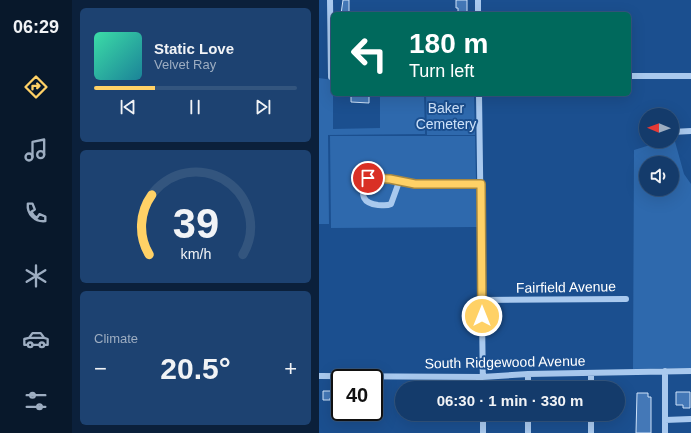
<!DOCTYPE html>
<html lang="en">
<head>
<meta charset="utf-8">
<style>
  :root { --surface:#143b6b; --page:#1d4271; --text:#f1f3f6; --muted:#9dadc1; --line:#33557e; --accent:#ffd166 }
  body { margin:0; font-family:Arial,sans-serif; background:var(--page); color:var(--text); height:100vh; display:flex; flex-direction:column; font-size:15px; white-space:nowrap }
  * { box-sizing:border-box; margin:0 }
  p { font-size:13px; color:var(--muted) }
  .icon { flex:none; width:22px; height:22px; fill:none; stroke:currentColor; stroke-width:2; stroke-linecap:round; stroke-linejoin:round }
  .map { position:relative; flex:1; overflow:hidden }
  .panel { display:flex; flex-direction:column; gap:8px; padding:8px; background:#0b203b; width:247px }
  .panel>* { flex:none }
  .hud { position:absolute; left:12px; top:12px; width:300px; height:84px; border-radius:6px; box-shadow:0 4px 16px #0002,0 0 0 1px var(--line); background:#00695c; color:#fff; overflow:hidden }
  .needle { width:26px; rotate:271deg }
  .buttons { position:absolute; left:320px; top:108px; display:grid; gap:8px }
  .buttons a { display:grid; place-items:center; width:40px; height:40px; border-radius:50%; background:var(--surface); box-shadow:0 4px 16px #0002,0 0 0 1px var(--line); font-size:20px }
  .speed { position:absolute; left:12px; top:369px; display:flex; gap:8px; font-size:20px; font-weight:700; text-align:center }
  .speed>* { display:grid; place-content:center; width:52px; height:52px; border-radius:50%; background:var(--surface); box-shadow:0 4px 16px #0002,0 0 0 1px var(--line); line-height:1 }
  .speed .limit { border:2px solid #111; border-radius:6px; background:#fff; color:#111 }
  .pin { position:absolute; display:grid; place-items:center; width:34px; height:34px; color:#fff; margin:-17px; border:2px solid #fff; border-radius:50%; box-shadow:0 1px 4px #0007 }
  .me { position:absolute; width:44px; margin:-22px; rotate:0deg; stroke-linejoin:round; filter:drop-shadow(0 0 3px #0008) }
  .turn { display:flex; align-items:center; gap:14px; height:84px; padding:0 12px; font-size:18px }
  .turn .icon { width:52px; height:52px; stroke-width:2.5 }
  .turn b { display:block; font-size:28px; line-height:34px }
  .big { font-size:30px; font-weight:700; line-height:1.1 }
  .panel .card { flex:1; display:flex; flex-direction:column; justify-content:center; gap:6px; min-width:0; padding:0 14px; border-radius:6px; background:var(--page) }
  .panel .dial { align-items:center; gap:0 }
  .dial svg { height:104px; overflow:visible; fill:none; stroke:var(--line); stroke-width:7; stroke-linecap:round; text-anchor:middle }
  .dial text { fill:var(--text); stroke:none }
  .song { display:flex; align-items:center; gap:12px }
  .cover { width:48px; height:48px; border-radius:6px; background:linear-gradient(135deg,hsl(160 70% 55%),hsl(190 70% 35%)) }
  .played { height:4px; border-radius:2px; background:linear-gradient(90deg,var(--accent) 30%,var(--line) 30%) }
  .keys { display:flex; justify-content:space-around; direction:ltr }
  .heat { display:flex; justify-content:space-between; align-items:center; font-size:22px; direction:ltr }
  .trip { position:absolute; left:76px; top:381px; width:230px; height:40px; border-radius:20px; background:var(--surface); box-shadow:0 4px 16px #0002,0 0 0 1px var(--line); font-weight:700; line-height:40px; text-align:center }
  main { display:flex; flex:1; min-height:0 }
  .dock { display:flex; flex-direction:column; width:72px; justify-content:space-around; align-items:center; background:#08182b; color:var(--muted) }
  .dock .icon { width:28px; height:28px }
  .dock .current { color:var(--accent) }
  .dock b { font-size:18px; color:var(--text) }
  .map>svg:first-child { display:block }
</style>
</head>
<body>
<main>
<nav class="dock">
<b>06:29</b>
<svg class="icon current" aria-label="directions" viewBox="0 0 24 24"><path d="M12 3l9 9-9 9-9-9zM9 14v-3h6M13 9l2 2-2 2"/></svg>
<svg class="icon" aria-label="music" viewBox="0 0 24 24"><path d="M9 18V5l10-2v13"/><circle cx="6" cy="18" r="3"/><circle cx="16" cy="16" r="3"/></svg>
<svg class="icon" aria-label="phone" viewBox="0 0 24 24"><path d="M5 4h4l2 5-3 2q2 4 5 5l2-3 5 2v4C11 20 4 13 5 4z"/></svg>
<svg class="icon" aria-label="climate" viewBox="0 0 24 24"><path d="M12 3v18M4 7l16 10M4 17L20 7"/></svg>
<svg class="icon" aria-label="car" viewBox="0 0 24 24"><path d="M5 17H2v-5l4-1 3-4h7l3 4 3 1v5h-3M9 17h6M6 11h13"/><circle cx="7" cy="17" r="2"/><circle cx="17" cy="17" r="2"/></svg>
<svg class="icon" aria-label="filters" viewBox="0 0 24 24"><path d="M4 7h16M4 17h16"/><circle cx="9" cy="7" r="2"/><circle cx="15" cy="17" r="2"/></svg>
</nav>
<section class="panel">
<div class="card">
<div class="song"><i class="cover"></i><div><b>Static Love</b><p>Velvet Ray</p></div></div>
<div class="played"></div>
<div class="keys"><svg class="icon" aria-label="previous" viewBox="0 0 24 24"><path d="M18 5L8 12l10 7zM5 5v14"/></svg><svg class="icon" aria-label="pause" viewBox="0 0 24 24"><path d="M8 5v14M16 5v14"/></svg><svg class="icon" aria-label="next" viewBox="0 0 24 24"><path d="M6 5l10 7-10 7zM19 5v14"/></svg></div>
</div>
<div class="card dial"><svg viewBox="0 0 100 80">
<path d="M14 69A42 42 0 1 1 86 69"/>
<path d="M14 69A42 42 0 0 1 16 23" stroke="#ffd166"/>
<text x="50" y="56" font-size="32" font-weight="700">39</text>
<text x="50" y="72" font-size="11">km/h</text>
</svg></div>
<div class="card"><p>Climate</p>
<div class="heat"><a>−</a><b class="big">20.5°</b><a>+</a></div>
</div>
</section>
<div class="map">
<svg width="372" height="433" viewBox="0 0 372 433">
  <rect width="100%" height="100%" fill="#1b4f8f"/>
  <path fill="#2e69ad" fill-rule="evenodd" d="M0 78 14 80V129L61 128V94H105L106 134 9 135 10 224H0Z
    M107 94H129V97H155L156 135H108Z
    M11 136H156L158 227 12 228Z
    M353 138H355L365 174 372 184V368L314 369 315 150 344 141H353ZM327 163H353V189H327Z"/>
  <path fill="#4478b7" stroke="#cfe3fa" d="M24 0H30V14H22Z
    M137 0H148V12H139V8H137Z
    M32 94H44V96H50V103L32 102Z
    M4 391H16V398H11V400H4Z
    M357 392H371V408H364V405H357Z
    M318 393H329V397H332V433H317Z"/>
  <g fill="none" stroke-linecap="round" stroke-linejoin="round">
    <path stroke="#a9c9ee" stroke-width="6" d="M11 0 12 77H14
      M159 0V14
      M310 76H372
      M160 94 164 388
      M353 132 372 131
      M80 182 72 204C68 206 64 205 59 205 43 203 43 196 44 181L49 177 71 179 96 184H162
      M163 300 307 299
      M346 371V433
      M272 373V388
      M209 374V388
      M0 376 163 377 209 374 372 371
      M164 414V433
      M209 414V433
      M272 414V433
      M346 420 372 419"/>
  </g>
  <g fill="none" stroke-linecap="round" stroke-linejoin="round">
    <defs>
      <path id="route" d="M49 178 71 179 96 184H162L163 316"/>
    </defs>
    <use href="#route" stroke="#a68842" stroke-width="10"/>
    <use href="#route" stroke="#ffd166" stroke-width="7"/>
  </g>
  <g text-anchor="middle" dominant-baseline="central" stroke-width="4" stroke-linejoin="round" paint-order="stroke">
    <g font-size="14" fill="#cfe3fa" stroke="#1b4f8f">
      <text x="127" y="108">Baker<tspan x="127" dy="16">Cemetery</tspan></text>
    </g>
    <g font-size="14" fill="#fff" stroke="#1b4f8f">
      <text transform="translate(247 287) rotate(-1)">Fairfield Avenue</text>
      <text transform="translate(186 362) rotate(-1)">South Ridgewood Avenue</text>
    </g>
  </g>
</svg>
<div class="buttons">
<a><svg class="needle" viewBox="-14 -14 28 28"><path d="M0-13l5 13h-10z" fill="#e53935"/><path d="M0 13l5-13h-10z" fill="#9dadc1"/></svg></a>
<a><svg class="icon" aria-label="sound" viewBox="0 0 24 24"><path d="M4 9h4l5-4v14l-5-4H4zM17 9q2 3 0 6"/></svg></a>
</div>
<div class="speed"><div class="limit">40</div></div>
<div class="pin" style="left:49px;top:178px;background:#d93025"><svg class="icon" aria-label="arrive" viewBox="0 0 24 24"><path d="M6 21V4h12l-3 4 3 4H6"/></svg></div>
<svg class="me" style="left:163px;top:316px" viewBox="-20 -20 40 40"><circle r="17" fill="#ffd166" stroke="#fff" stroke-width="3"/><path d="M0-11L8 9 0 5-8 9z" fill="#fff"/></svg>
<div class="trip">06:30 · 1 min · 330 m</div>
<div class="hud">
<div class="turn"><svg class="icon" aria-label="left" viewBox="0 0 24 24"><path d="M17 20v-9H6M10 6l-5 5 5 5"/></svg><div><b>180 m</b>Turn left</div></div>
</div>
</div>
</main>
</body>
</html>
